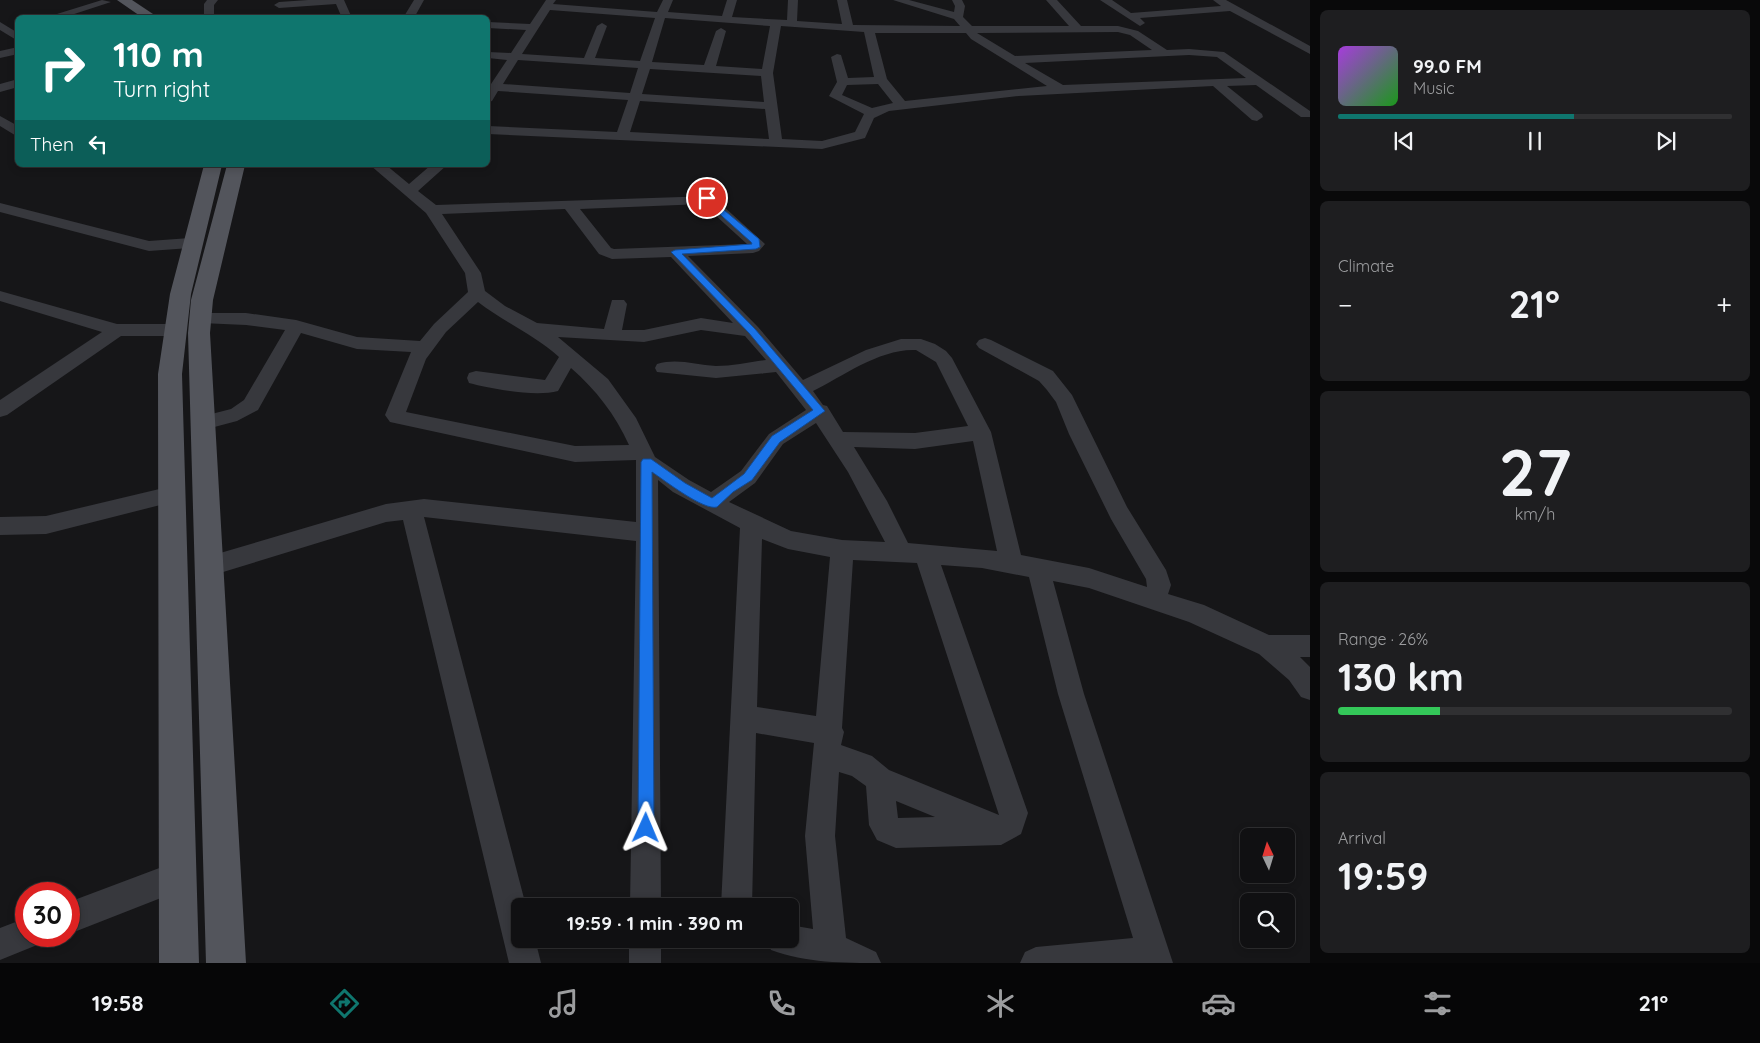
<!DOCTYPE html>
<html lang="en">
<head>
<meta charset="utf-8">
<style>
  :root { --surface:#101012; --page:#1e1e20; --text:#f1f3f6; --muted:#9c9d9f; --line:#303032; --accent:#0f766e }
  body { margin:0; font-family:Quicksand,sans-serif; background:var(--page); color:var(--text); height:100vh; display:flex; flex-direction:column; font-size:19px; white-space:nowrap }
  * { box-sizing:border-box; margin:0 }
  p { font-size:16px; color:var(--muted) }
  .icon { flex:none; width:28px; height:28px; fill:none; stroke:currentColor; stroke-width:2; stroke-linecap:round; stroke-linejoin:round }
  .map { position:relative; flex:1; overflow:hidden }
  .sheet { display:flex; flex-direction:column; gap:10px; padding:10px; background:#09090a; width:450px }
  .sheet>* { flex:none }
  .guide { position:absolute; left:15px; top:15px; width:475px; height:152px; border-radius:8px; box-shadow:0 2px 8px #0003,0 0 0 1px var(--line); background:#0f766e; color:#fff; overflow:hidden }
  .needle { width:32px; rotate:356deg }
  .controls { position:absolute; left:1240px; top:828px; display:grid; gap:10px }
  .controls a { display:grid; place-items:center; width:55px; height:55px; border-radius:8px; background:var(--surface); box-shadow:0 2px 8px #0003,0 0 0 1px var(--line); font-size:25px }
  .speed { position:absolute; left:15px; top:882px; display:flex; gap:10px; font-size:25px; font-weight:700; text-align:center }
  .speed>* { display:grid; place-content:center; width:65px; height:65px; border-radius:50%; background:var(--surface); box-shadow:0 2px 8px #0003,0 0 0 1px var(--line); line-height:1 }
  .speed .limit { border:8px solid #d22; background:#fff; color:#111 }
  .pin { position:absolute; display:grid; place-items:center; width:42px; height:42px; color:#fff; margin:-21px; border:2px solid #fff; border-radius:50%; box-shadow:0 1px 5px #0007 }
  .me { position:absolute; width:55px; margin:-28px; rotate:1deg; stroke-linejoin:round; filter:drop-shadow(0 0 4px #0008) }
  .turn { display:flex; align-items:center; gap:18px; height:105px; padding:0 15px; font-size:22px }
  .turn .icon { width:65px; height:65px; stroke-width:2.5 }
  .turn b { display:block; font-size:35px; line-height:42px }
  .then { display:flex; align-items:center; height:48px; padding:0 15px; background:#0003; gap:10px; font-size:19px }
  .big { font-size:38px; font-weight:700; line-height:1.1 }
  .sheet .tile { flex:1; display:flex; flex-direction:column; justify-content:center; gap:8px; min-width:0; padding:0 18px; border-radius:8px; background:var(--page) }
  .sheet .dial { align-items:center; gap:0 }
  .dial b { font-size:65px; line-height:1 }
  .song { display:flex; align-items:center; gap:15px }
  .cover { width:60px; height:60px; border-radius:8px; background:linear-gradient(135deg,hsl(280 70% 55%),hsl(120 70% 35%)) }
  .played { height:5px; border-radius:2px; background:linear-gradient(90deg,var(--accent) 60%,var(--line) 60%) }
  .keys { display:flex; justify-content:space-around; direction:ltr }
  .heat { display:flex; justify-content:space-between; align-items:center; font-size:28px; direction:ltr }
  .charge { height:8px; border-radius:4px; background:linear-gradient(90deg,#34c759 26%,var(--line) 0) }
  .trip { position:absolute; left:511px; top:898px; width:288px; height:50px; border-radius:8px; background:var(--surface); box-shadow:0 2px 8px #0003,0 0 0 1px var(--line); font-weight:700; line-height:50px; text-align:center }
  .tabs { display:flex; height:80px; justify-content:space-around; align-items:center; background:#060607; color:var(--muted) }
  .tabs .icon { width:35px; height:35px }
  .tabs .active { color:var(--accent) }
  .tabs b { font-size:22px; color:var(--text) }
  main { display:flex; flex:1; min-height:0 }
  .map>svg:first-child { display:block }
</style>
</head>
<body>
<main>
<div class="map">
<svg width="1310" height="963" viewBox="0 0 1310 963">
  <rect width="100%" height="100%" fill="#161618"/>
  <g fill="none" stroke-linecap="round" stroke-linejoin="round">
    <path fill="#37383d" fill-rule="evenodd" d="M102 0 111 2 62 18H44Z
      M207 0H218L214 5V18H204V4Z
      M308 0H344L352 18H342L336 4 279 8 274 5 279 2Z
      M414 0H424L414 18H403Z
      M546 0H556L553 4 657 12 663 0H673L668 12 722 16 727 0H737L732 17 787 20 788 0H798L797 21 842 24 837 0H847L853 25 960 26 954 19 893 0H909L954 12 955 6 952 0H962L965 6 963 17 972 26H1069L1046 0H1057L1081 26H1118L1138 31 1167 50 1189 49 1224 52 1310 111V117H1301L1256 85 1227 86 1262 114 1263 117 1257 121 1252 120 1213 86 1019 96 889 111 874 118 865 138 822 149 488 134V126L617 132 628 100 498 91 492 101 488 102V83L491 84 507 60 488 58V52L511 53 526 30 488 28V22L530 24ZM550 10 655 18 640 61 595 58 607 26 602 23 597 26 584 58 522 54ZM665 18 770 26 762 69 716 66 726 31 721 28 716 31 704 65 652 62ZM781 26 864 32 874 77 848 78 841 55 837 54 831 57 837 82 829 96 864 114 855 132 822 141 782 139 773 73ZM1118 32 1130 35 1152 50 1015 56 977 33ZM875 33H966L971 39 1047 86 905 101 887 79ZM1189 55 1217 57 1246 78 1063 85 1025 63ZM518 60 638 68 630 93 503 84ZM650 69 761 76 764 102 642 94ZM878 84 893 103 872 108 842 95 847 85ZM640 101 765 109 769 139 630 132Z
      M1100 0H1112L1131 13 1221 6 1213 0H1226L1310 46V54L1230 11 1140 18 1145 23 1140 26Z
      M0 22 18 33V41L0 30Z
      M18 47V54L0 58V51Z
      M18 79V87L0 92V84Z
      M0 116 18 126V137L0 126Z
      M370 165H386L409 184 431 165H447L418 191 436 205 712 196 765 244 759 251 753 253 688 256 758 327 803 380 866 350 901 339H921L935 344 946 351 952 358 991 432 1021 555 1089 568 1147 587 1146 579 1111 519 1069 434 1056 402 1047 390 1039 381 979 348 976 344 979 340 985 338 991 340 1053 371 1072 395 1127 507 1166 570 1171 585 1168 594 1204 605 1269 635H1310V657H1300L1310 667V700L1301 697 1289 680 1259 654 1189 622 1089 588 1053 581 1084 694 1173 963H1020L1025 952 1036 947 1133 938 1058 694 1029 577 982 568 941 565 1028 813 1021 834 1001 845 896 848 877 840 869 825 866 786 852 776 839 772 835 836 846 938 876 952 881 963C844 963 806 963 771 950L766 939H790V925L813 929 805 836 814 743 756 733 752 906H721L740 528 673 492 658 480 661 906H630L636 541 424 517 526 906H520V939H535L541 963H509L403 520 386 522 210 576 202 573 198 566 202 559 210 556 386 504 424 499 636 522V460L575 462 390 422 385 415 411 352 357 349 301 333 258 410 237 421 203 430 196 428 193 423 196 418 231 409 244 400 285 330 246 325 201 323 195 321 192 317 195 313H246L296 320 357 337 420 341 434 324 468 292 465 273 426 213ZM703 204 747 244 614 249 611 248 580 209ZM565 209 599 254 612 259 671 257 733 323 701 318 644 330H622L627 304 624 300H612L604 329 537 323 505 306 485 291 481 273 442 214ZM478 302C504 322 534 335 559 357L545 380 476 371 469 373 467 378 469 383C492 389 535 397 558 391L571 368C596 390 615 414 629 445L575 446 406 412 426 359 446 332ZM701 330 745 336 766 360C750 362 732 366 716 366 695 365 678 358 657 364L655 368 657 372 716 378 776 372 806 410 769 434 741 471 711 492 689 480 655 457 636 418 608 379 558 337 644 342ZM916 350 936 362 968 426 915 433 843 432 827 406 823 405 813 391C843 376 881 348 916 350ZM816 423 848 472 885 542 842 540 791 531 729 502 755 483 783 444ZM973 441 997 551 908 543 887 501 854 447 915 449ZM762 539 788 549 830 557 816 716 757 707ZM853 560 917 563 999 815 889 770 872 756 841 745 844 732 842 728ZM896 801 935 817 898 818Z
      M0 203 149 241 190 238 198 243 190 248 149 251 0 212Z
      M0 291 117 324H172L178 326 181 330 178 334 172 336H121L7 415 0 417V400L102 332 0 301Z
      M172 486 180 488 183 494 180 500 46 534 0 535V517L46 516Z
      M178 861 189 865 193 876 189 887 69 934V902Z
      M26 918V936H41L37 945 0 960V928Z
      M629 939H661V963H629Z"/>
    <path fill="#53555c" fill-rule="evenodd" d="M117 0H132L159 18H143Z
      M204 165H222L191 294 182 374 199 963H159L158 374 170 294Z
      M227 165H245L213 300 210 333 246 963H206L188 333 191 300Z"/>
  </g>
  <path fill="#1a73e8" stroke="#114b97" d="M707 196 759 239 760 247 756 249 682 254 755 329 825 411 780 442 752 480 733 492 717 507C704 511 664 480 652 472L654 828 652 833 646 835 640 833 638 828 641 462 643 459H651L685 483 712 498 744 474 772 436 813 410 749 333 671 252 675 250 752 244 751 242 704 200 703 198Z"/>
</svg>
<div class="controls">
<a><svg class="needle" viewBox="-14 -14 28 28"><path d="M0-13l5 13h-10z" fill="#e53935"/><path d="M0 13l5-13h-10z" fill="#9c9d9f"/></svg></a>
<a><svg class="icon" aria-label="search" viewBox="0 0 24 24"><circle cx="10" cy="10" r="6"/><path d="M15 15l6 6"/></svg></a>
</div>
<div class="speed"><div class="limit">30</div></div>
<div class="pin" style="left:707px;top:198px;background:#d93025"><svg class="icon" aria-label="arrive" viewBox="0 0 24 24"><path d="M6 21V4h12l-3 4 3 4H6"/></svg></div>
<svg class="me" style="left:646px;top:828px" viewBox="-20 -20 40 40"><path d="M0-17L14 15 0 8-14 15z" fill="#1a73e8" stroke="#fff" stroke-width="4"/></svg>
<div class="trip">19:59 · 1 min · 390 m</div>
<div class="guide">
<div class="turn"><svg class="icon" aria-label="right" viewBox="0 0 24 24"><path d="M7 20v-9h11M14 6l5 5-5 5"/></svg><div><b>110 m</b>Turn right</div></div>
<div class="then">Then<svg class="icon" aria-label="left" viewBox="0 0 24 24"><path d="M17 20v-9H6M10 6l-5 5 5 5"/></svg></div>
</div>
</div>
<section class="sheet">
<div class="tile">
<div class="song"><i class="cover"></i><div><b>99.0 FM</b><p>Music</p></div></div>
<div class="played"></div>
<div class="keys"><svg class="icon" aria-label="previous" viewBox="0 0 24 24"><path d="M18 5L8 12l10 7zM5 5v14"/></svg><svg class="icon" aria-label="pause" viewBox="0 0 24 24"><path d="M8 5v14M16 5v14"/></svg><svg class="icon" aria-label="next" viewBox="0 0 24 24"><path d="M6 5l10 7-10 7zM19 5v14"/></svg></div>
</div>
<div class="tile"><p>Climate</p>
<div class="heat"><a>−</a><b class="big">21°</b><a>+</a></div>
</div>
<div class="tile dial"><b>27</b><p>km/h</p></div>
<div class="tile"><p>Range · 26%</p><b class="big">130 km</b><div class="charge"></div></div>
<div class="tile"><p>Arrival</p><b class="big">19:59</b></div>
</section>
</main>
<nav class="tabs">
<b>19:58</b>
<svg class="icon active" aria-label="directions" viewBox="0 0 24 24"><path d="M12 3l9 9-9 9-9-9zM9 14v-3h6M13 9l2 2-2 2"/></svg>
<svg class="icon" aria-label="music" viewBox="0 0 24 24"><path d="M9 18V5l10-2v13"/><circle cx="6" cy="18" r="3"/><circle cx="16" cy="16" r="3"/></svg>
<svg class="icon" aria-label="phone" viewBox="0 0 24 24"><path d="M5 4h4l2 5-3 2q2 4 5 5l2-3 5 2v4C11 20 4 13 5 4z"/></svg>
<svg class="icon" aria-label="climate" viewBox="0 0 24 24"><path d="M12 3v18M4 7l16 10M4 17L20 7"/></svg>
<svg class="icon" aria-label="car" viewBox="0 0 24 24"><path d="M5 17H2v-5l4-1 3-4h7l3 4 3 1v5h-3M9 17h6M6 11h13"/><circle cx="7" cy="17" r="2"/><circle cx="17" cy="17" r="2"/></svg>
<svg class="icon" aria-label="filters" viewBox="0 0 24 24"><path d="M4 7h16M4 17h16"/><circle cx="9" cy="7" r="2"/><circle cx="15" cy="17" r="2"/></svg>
<b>21°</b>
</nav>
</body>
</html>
